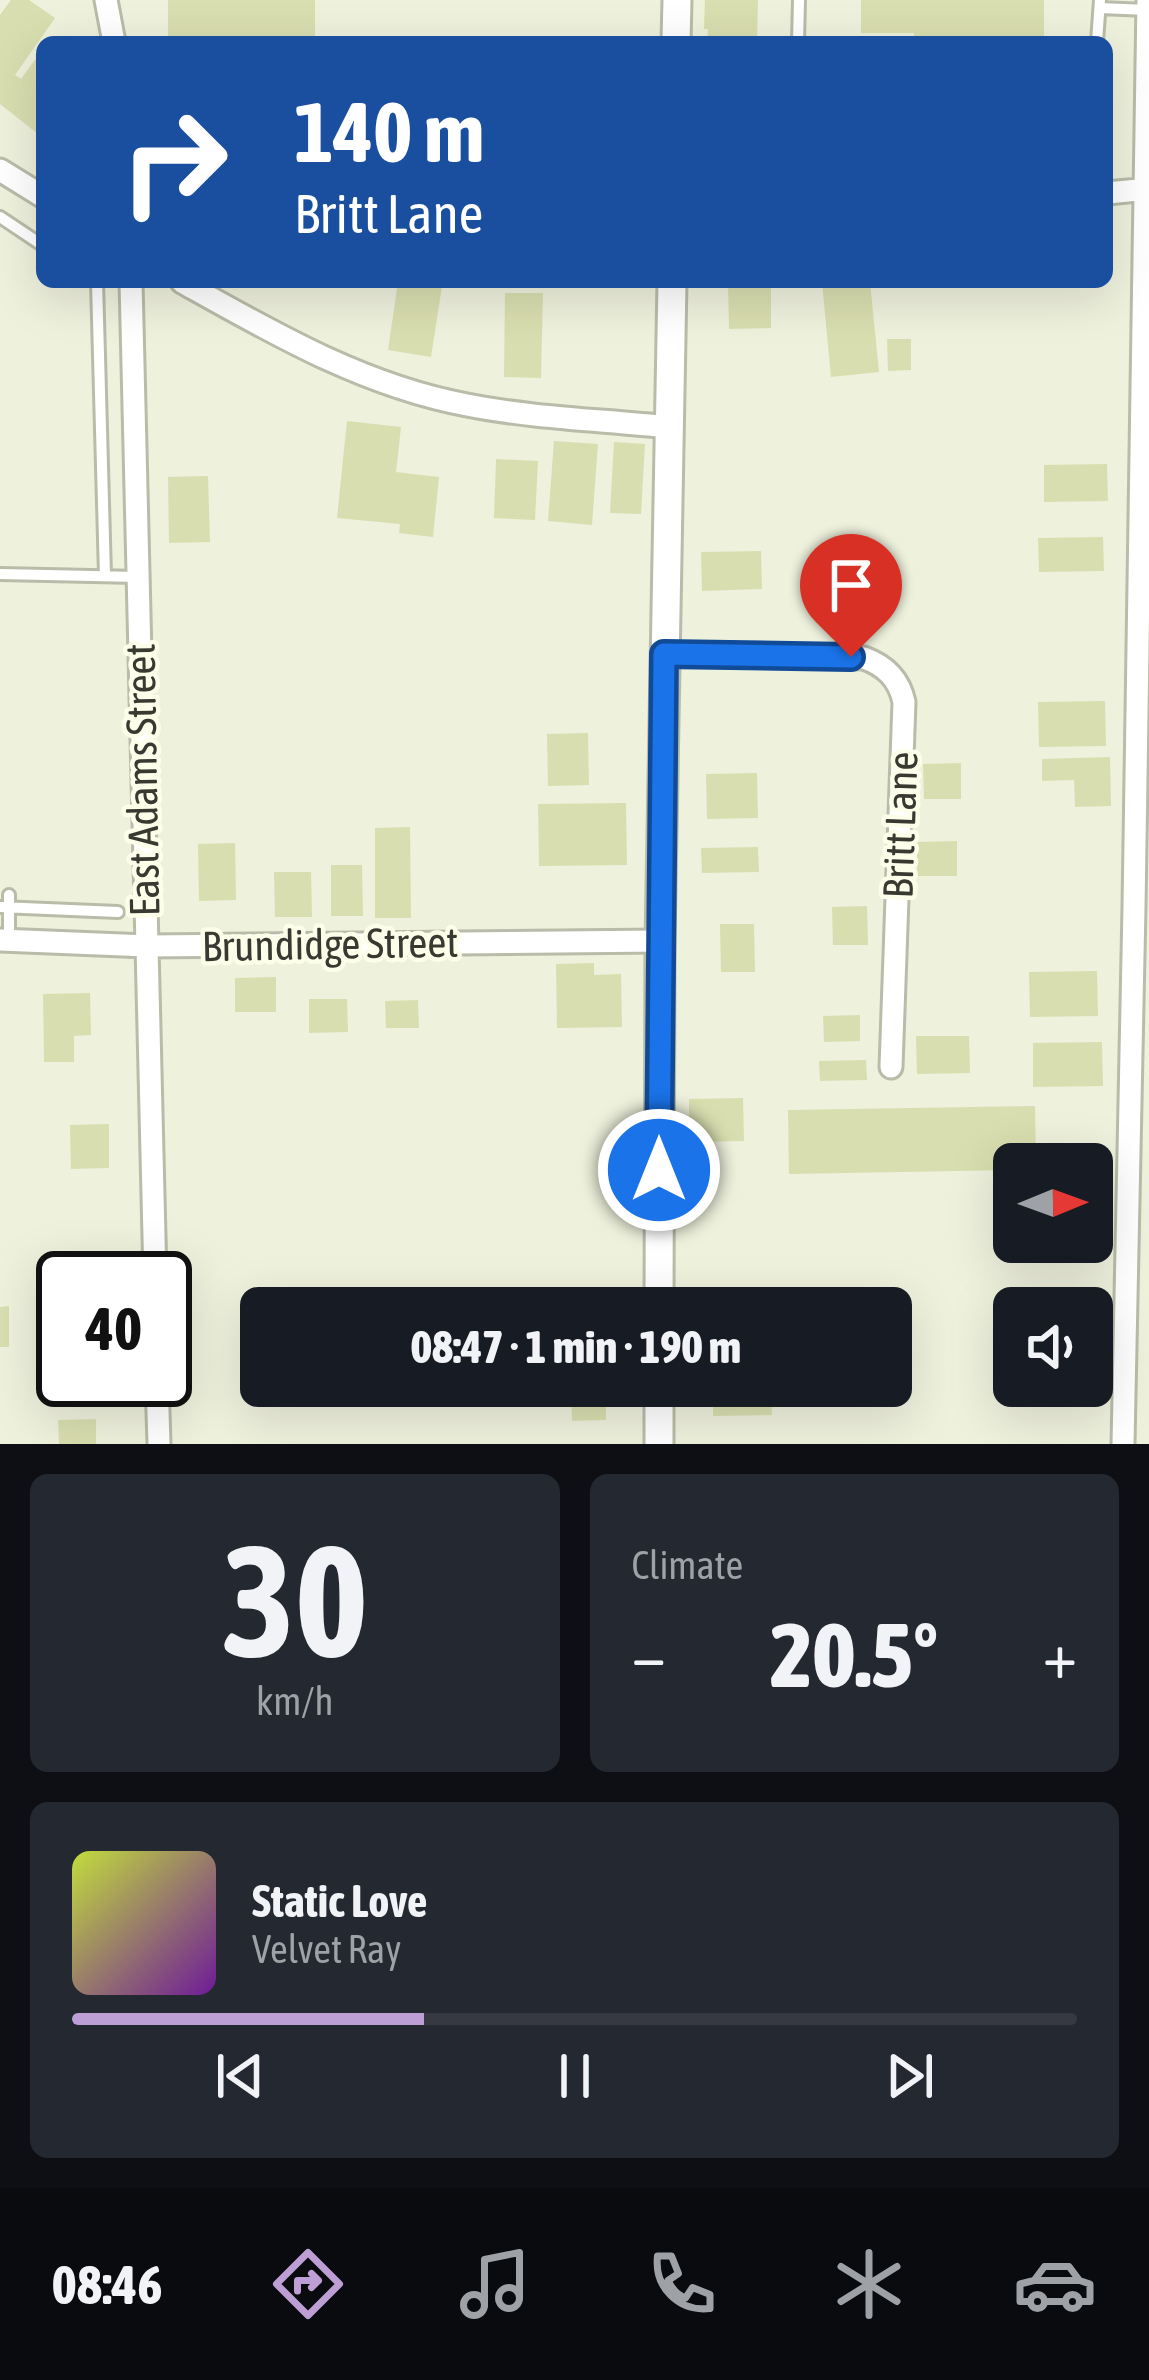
<!DOCTYPE html>
<html lang="en">
<head>
<meta charset="utf-8">
<style>
  :root { --surface:#171b24; --page:#242831; --text:#f1f3f6; --muted:#9ea1a6; --line:#363941; --accent:#bd9fd5 }
  body { margin:0; font-family:"Asap Condensed",sans-serif; background:var(--page); color:var(--text); height:100vh; display:flex; flex-direction:column; font-size:45px; white-space:nowrap }
  * { box-sizing:border-box; margin:0 }
  p { font-size:39px; color:var(--muted) }
  .icon { flex:none; width:66px; height:66px; fill:none; stroke:currentColor; stroke-width:2; stroke-linecap:round; stroke-linejoin:round }
  .map { position:relative; height:1444px; overflow:hidden }
  .drawer { display:flex; flex-direction:column; gap:30px; padding:30px; background:#0d0f14; flex:1 }
  .drawer>* { flex:none }
  .hud { position:absolute; left:36px; top:36px; width:1077px; height:252px; border-radius:18px; box-shadow:0 12px 48px #0002; background:#1a4fa0; color:#fff; overflow:hidden }
  .needle { width:78px; rotate:89deg }
  .buttons { position:absolute; left:993px; top:1143px; display:grid; gap:24px }
  .buttons a { display:grid; place-items:center; width:120px; height:120px; border-radius:18px; background:var(--surface); box-shadow:0 12px 48px #0002; font-size:60px }
  .speed { position:absolute; left:36px; top:1251px; display:flex; gap:24px; font-size:60px; font-weight:700; text-align:center }
  .speed>* { display:grid; place-content:center; width:156px; height:156px; border-radius:50%; background:var(--surface); box-shadow:0 12px 48px #0002; line-height:1 }
  .speed .limit { border:6px solid #111; border-radius:18px; background:#fff; color:#111 }
  .pin { position:absolute; display:grid; place-items:center; width:102px; height:102px; color:#fff; margin:-123px -51px; border-radius:50% 50% 50% 0; rotate:-45deg; box-shadow:0 0 12px #0007 }
  .pin .icon { rotate:45deg }
  .me { position:absolute; width:132px; margin:-66px; rotate:0deg; stroke-linejoin:round; filter:drop-shadow(0 0 9px #0008) }
  .turn { display:flex; align-items:center; gap:42px; height:252px; padding:0 60px; font-size:54px }
  .turn .icon { width:156px; height:156px; stroke-width:2.5 }
  .turn b { display:block; font-size:84px; line-height:102px }
  .big { font-size:90px; font-weight:800; line-height:1.1 }
  .drawer .card { flex:1; display:flex; flex-direction:column; justify-content:center; gap:18px; min-width:0; padding:0 42px; border-radius:18px; background:var(--page) }
  .drawer .dial { align-items:center; gap:0 }
  .dial b { font-size:156px; line-height:1 }
  .song { display:flex; align-items:center; gap:36px }
  .cover { width:144px; height:144px; border-radius:18px; background:linear-gradient(135deg,hsl(70 70% 55%),hsl(280 70% 35%)) }
  .played { height:12px; border-radius:6px; background:linear-gradient(90deg,var(--accent) 35%,var(--line) 35%) }
  .keys { display:flex; justify-content:space-around; direction:ltr }
  .heat { display:flex; justify-content:space-between; align-items:center; font-size:66px; direction:ltr }
  .drawer .tiles { flex:1; display:grid; gap:30px; grid-template-columns:1fr 1fr }
  .card:last-child { grid-column:span 2 }
  .trip { position:absolute; left:240px; top:1287px; width:672px; height:120px; border-radius:18px; background:var(--surface); box-shadow:0 12px 48px #0002; font-weight:800; line-height:120px; text-align:center }
  .tabs { display:flex; height:192px; justify-content:space-around; align-items:center; background:#090b0e; color:var(--muted) }
  .tabs .icon { width:84px; height:84px }
  .tabs .selected { color:var(--accent) }
  .tabs b { font-size:54px; color:var(--text) }
  .map>svg:first-child { display:block }
</style>
</head>
<body>
<div class="map">
<svg width="1149" height="1444" viewBox="0 0 1149 1444">
  <rect width="100%" height="100%" fill="#eef1dc"/>
  <path fill="#d9deb0" d="M11 0H29L55 18 15 75 21 79 42 50V129L38 134 0 104V15Z
    M168 0H315V42L168 41Z
    M705 0H758L757 42H707L708 29H704Z
    M861 0H1044V37L989 36V42H914V33H861Z
    M398 282 442 286 431 357 388 350Z
    M728 282H771V328L729 329Z
    M822 282H870L879 372 831 377Z
    M505 293H543L541 378 504 377Z
    M887 339H911V370L888 371Z
    M347 421 401 427 396 472 439 477 433 537 399 533 400 524 337 518Z
    M554 441 598 444 592 525 548 521Z
    M614 442 645 444 641 514 610 513Z
    M496 459 538 461 535 520 494 518Z
    M1107 464 1108 501 1044 502V465Z
    M208 476 210 542 169 543 168 477Z
    M1103 537 1104 571 1039 572 1038 538Z
    M761 551 762 589 702 591 701 552Z
    M891 574 892 607 830 608V575Z
    M1105 701 1106 746 1039 747 1038 702Z
    M588 733 589 785 548 786 547 734Z
    M1110 757 1111 806 1075 807 1074 780 1042 781V759Z
    M961 763V799H924L923 764Z
    M757 773 758 818 707 819 706 774Z
    M626 803 627 865 539 866 538 804Z
    M410 827 411 918H375V828Z
    M957 841V876H917V842Z
    M235 843 236 900 199 901 198 844Z
    M758 847 759 872 702 873 701 848Z
    M331 865H362L363 916H331Z
    M274 872H311L312 917H275Z
    M867 906 868 945H833L832 907Z
    M720 924H754L755 972H721Z
    M594 963V975L621 974 622 1027 557 1028 556 964Z
    M1097 971 1098 1016 1030 1017 1029 972Z
    M276 977V1012H235V978Z
    M90 993 91 1035 74 1036V1062H44L43 994Z
    M309 999H347L348 1032 309 1033Z
    M418 1000 419 1028H386L385 1001Z
    M860 1015V1041L824 1042 823 1016Z
    M916 1036H969L970 1073 917 1074Z
    M1102 1042 1103 1086 1033 1087V1043Z
    M866 1060 867 1080 820 1081 819 1061Z
    M743 1098 744 1141 689 1142V1099Z
    M1035 1106 1036 1164H1014V1170L789 1174 788 1110Z
    M109 1124V1168L71 1169 70 1125Z
    M120 1256V1278H63V1285H54V1258Z
    M1096 1291V1308H1015V1292Z
    M9 1306V1347H0V1307Z
    M1092 1342H1111L1112 1368H1092Z
    M571 1386H606V1420L572 1421Z
    M713 1386H771L772 1415 713 1416Z
    M1045 1386H1092V1403L1045 1404Z
    M96 1419V1444H59L58 1420Z"/>
  <g fill="none" stroke-linecap="round" stroke-linejoin="round">
    <defs>
      <path id="service" d="M1100 8 1147 10
        M798 42 799 0
        M1097 42 1100 0
        M0 217 42 245
        M97 282 105 576
        M0 574 138 577
        M0 907 118 912
        M9 940V895"/>
      <path id="minor" d="M106 0 114 42
        M0 170 42 196
        M1107 193 1149 189
        M131 282 155 1278
        M182 282C273 333 364 386 467 405 533 418 602 420 668 427
        M664 654 864 658C886 666 899 679 904 702L891 1067
        M0 940 147 946 660 941
        M157 1380 159 1444
        M1123 1444 1134 907 1148 0"/>
      <path id="tertiary" d="M676 42 677 0
        M659 1308 660 941 672 282
        M659 1444V1386"/>
    </defs>
    <use href="#service" stroke="#b9bca8" stroke-width="16"/>
    <use href="#minor" stroke="#b9bca8" stroke-width="27"/>
    <use href="#tertiary" stroke="#b9bca8" stroke-width="33"/>
    <use href="#service" stroke="#fff" stroke-width="10"/>
    <use href="#minor" stroke="#fff" stroke-width="21"/>
    <use href="#tertiary" stroke="#fff" stroke-width="27"/>
  </g>
  <g fill="none" stroke-linecap="round" stroke-linejoin="round">
    <defs>
      <path id="route" d="M659 1170 664 654 851 657"/>
    </defs>
    <use href="#route" stroke="#114b97" stroke-width="30"/>
    <use href="#route" stroke="#1a73e8" stroke-width="21"/>
  </g>
  <g text-anchor="middle" dominant-baseline="central" stroke-width="9" stroke-linejoin="round" paint-order="stroke">
    <g font-size="42" fill="#383931" stroke="#fcfee9">
      <text transform="translate(142 780) rotate(-91)">East Adams Street</text>
      <text transform="translate(900 825) rotate(-88)">Britt Lane</text>
      <text transform="translate(330 944) rotate(-1)">Brundidge Street</text>
    </g>
  </g>
</svg>
<div class="buttons">
<a><svg class="needle" viewBox="-14 -14 28 28"><path d="M0-13l5 13h-10z" fill="#e53935"/><path d="M0 13l5-13h-10z" fill="#9ea1a6"/></svg></a>
<a><svg class="icon" aria-label="sound" viewBox="0 0 24 24"><path d="M4 9h4l5-4v14l-5-4H4zM17 9q2 3 0 6"/></svg></a>
</div>
<div class="speed"><div class="limit">40</div></div>
<div class="pin" style="left:851px;top:657px;background:#d93025"><svg class="icon" aria-label="arrive" viewBox="0 0 24 24"><path d="M6 21V4h12l-3 4 3 4H6"/></svg></div>
<svg class="me" style="left:659px;top:1170px" viewBox="-20 -20 40 40"><circle r="17" fill="#1a73e8" stroke="#fff" stroke-width="3"/><path d="M0-11L8 9 0 5-8 9z" fill="#fff"/></svg>
<div class="trip">08:47 · 1 min · 190 m</div>
<div class="hud">
<div class="turn"><svg class="icon" aria-label="right" viewBox="0 0 24 24"><path d="M7 20v-9h11M14 6l5 5-5 5"/></svg><div><b>140 m</b>Britt Lane</div></div>
</div>
</div>
<section class="drawer">
<div class="tiles">
<div class="card dial"><b>30</b><p>km/h</p></div>
<div class="card"><p>Climate</p>
<div class="heat"><a>−</a><b class="big">20.5°</b><a>+</a></div>
</div>
<div class="card">
<div class="song"><i class="cover"></i><div><b>Static Love</b><p>Velvet Ray</p></div></div>
<div class="played"></div>
<div class="keys"><svg class="icon" aria-label="previous" viewBox="0 0 24 24"><path d="M18 5L8 12l10 7zM5 5v14"/></svg><svg class="icon" aria-label="pause" viewBox="0 0 24 24"><path d="M8 5v14M16 5v14"/></svg><svg class="icon" aria-label="next" viewBox="0 0 24 24"><path d="M6 5l10 7-10 7zM19 5v14"/></svg></div>
</div>
</div>
</section>
<nav class="tabs">
<b>08:46</b>
<svg class="icon selected" aria-label="directions" viewBox="0 0 24 24"><path d="M12 3l9 9-9 9-9-9zM9 14v-3h6M13 9l2 2-2 2"/></svg>
<svg class="icon" aria-label="music" viewBox="0 0 24 24"><path d="M9 18V5l10-2v13"/><circle cx="6" cy="18" r="3"/><circle cx="16" cy="16" r="3"/></svg>
<svg class="icon" aria-label="phone" viewBox="0 0 24 24"><path d="M5 4h4l2 5-3 2q2 4 5 5l2-3 5 2v4C11 20 4 13 5 4z"/></svg>
<svg class="icon" aria-label="climate" viewBox="0 0 24 24"><path d="M12 3v18M4 7l16 10M4 17L20 7"/></svg>
<svg class="icon" aria-label="car" viewBox="0 0 24 24"><path d="M5 17H2v-5l4-1 3-4h7l3 4 3 1v5h-3M9 17h6M6 11h13"/><circle cx="7" cy="17" r="2"/><circle cx="17" cy="17" r="2"/></svg>
</nav>
</body>
</html>
